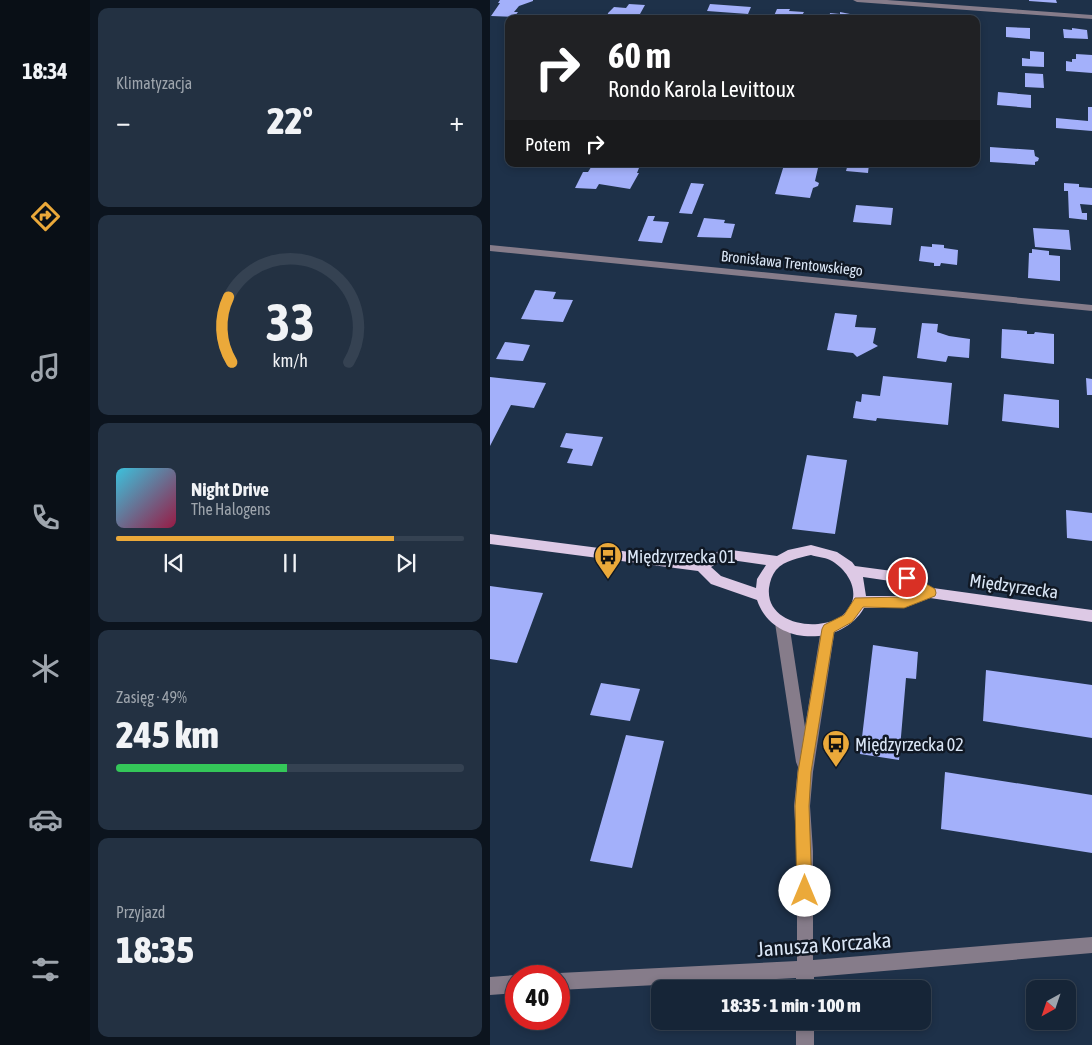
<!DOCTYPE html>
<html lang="pl">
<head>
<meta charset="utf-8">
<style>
  :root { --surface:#162537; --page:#233142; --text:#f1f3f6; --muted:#9ea5ad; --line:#354252; --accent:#eba93a }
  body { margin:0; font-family:"Asap Condensed",sans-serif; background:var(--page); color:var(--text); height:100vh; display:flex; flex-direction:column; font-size:19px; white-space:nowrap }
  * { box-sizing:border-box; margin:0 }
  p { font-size:16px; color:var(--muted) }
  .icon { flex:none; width:28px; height:28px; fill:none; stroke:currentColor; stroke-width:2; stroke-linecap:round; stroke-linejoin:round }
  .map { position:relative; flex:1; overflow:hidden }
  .drawer { display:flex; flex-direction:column; gap:8px; padding:8px; background:#0c141e; width:400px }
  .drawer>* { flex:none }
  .top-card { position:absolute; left:15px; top:15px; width:475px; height:152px; border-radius:10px; box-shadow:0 2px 8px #0003,0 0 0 1px var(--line); background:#202124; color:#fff; overflow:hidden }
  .needle { width:32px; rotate:220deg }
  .fabs { position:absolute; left:536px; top:980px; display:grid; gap:10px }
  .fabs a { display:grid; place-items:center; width:50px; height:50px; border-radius:10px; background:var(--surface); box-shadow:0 2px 8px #0003,0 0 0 1px var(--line); font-size:25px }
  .speed { position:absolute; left:15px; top:965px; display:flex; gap:10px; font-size:25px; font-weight:700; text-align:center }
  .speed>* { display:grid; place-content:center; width:65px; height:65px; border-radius:50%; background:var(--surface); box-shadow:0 2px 8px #0003,0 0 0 1px var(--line); line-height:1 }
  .speed .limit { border:8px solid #d22; background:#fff; color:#111 }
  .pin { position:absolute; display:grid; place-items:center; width:42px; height:42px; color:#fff; margin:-21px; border:2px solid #fff; border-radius:50%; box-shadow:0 1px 5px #0007 }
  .me { position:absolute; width:55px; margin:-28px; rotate:0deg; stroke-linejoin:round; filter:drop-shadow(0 0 4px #0008) }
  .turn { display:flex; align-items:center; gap:18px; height:105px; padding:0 20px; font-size:22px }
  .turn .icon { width:65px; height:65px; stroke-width:2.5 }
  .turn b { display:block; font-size:35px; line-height:42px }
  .then { display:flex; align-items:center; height:48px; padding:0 20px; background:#0003; gap:10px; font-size:19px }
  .big { font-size:38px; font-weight:800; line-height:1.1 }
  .drawer .card { flex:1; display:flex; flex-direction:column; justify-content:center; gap:8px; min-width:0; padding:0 18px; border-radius:10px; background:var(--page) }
  .drawer .dial { align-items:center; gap:0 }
  .dial svg { height:130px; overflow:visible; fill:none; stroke:var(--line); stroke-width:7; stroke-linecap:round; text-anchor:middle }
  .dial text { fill:var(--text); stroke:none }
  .song { display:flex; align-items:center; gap:15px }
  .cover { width:60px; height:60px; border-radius:8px; background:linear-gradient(135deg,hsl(190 70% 55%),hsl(340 70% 35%)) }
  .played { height:5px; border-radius:2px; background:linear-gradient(90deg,var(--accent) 80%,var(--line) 80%) }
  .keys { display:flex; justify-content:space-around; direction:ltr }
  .heat { display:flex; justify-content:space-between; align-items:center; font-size:28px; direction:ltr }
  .charge { height:8px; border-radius:4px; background:linear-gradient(90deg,#34c759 49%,var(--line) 0) }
  .trip { position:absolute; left:161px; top:980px; width:280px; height:50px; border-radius:10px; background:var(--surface); box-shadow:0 2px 8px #0003,0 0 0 1px var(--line); font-weight:800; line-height:50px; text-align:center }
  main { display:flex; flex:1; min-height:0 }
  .tabs { display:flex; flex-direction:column; width:90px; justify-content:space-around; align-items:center; background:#090f16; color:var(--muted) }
  .tabs .icon { width:35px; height:35px }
  .tabs .on { color:var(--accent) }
  .tabs b { font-size:22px; color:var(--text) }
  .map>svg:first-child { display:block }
</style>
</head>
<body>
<main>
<nav class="tabs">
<b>18:34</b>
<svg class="icon on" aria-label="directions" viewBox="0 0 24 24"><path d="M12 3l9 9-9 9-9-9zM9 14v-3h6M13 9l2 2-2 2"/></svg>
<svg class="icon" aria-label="music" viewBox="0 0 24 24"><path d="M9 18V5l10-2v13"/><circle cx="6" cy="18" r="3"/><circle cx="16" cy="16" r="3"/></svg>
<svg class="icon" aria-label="phone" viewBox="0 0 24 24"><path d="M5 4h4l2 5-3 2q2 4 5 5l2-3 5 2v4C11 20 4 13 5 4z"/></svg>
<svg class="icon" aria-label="climate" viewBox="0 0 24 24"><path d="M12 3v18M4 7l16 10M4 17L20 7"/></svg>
<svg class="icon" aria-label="car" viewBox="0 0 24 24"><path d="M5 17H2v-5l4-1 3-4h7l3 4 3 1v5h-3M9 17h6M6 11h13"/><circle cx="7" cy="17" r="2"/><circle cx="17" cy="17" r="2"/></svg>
<svg class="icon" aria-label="filters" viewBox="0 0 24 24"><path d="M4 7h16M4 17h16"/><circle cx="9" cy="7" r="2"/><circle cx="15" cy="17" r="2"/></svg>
</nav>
<section class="drawer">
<div class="card"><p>Klimatyzacja</p>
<div class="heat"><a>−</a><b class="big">22°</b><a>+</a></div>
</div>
<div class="card dial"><svg viewBox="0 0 100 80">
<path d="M14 69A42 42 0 1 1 86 69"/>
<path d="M14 69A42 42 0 0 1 12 29" stroke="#eba93a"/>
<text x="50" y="56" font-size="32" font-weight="700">33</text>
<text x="50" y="72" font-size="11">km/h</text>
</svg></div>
<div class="card">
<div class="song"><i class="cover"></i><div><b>Night Drive</b><p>The Halogens</p></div></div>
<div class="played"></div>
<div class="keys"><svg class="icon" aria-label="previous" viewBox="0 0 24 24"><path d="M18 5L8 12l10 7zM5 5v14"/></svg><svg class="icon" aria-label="pause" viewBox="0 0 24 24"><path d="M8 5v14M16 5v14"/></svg><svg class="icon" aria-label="next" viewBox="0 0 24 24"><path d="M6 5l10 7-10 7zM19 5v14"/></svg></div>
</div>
<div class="card"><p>Zasięg · 49%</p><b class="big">245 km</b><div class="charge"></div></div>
<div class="card"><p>Przyjazd</p><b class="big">18:35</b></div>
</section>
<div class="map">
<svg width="602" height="1045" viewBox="0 0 602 1045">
  <rect width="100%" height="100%" fill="#1e3149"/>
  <path fill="#a3b0fa" d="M10 0H43V1L29 6 24 12H28L24 17 1 16 10 3H8Z
    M539 0H566L567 3 539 1Z
    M139 4 155 5 150 14H146L144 19H117L118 13 124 7 136 8Z
    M220 4 261 7 258 14 217 11Z
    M287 9H300L299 11 314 12 310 19 283 18Z
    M350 12 365 15 364 19H339L340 13 350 14Z
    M57 14H66L90 15 87 19H54Z
    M516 27 540 28V39L516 37Z
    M582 28 597 30 598 39 574 38 573 29 582 30Z
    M540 51 554 52V67L532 66V58L540 59Z
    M586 54 602 55V73L576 71V61L582 62V59H586Z
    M535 73 553 74 554 88 535 87Z
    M508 92 541 95V108L507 105Z
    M598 107H602V131L566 128V118L598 121Z
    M500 147 544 150 545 156 549 158 548 161 545 162V165L500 162Z
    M103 164H144L149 168 147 173H149L140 189 109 184 106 189 85 188 93 172H98Z
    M358 164H379L378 173 356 171Z
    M294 165 328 168 325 181 329 183 328 186 323 188 320 198 285 194Z
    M201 183 214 184 202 214 189 213Z
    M574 183 589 184V187L602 188V205L590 204 592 213H597V220L579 218 578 191H574Z
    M366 205 403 208 401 225 363 222Z
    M158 216H165L163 221 179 222 172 243 148 241Z
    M214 218 235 220 234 223 245 224 241 238 207 237Z
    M543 228 579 230 581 250 545 247Z
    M442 244 454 245V248L468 250 467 265 451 263 450 266H444V263L429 261 431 246 442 247Z
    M542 249 559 251V255L570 256V281L538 278 539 253H542Z
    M45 290 66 292 63 299 83 300 73 322 31 319Z
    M345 313 367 315 365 327 386 328 383 343 388 346 367 357 363 353 337 350Z
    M432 323 448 324 447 332 459 336 480 339 479 358 458 356 456 362 427 358Z
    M512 329 537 331V334H544L545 332 564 334V364L511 358Z
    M15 342 40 345 33 361 6 359Z
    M393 376 462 383 458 425 387 418 386 421 363 418 366 401 371 402 372 394 390 396Z
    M0 377 56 383 44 408 21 405 0 446Z
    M596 378 602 379V395H597Z
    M514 394 569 400V428L512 421Z
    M76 433 113 437 102 466 77 463 83 449 70 447Z
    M317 455 357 460 345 534 302 529Z
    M576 510 602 513V541L577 538Z
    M0 586 53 593 27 663 0 659Z
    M383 645 428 652 426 679 416 678 409 760 370 754Z
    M496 670 602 685V738L493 721Z
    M111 683 150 689 140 721 100 715Z
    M136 735 174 741 142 868 100 861Z
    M455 772 602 795V853L451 829Z"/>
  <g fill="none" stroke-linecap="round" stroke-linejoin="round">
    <path fill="#867c8a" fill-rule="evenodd" d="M363 0H397L602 15V19L367 2Z
      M0 245 602 305V311L0 251Z
      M292 617 297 619 299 623 315 727 331 629 333 625 338 623 343 625 345 629 323 772 320 806 323 851V960L602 937V953L324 977V989H306V978L69 990V976H63L69 973 307 961V851L304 806 308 767 306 762 285 623 287 619Z
      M26 975 28 976H26V993L0 995V977Z
      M306 1021H324V1045H306Z"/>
    <path fill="#ddc9e5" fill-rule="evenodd" d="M0 534 210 561 233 549 287 556 298 550 321 545 347 552 362 562 365 566 417 573 443 588 602 610V622L440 598 414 608H374C351 648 282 646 267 600L221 584 208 571 0 544ZM321 555C327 557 334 557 340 560 359 570 373 595 355 613 350 619 342 622 334 623 311 628 276 618 279 588 280 581 282 575 286 570 295 560 309 558 321 555ZM234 559 276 565 267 579 266 588 231 576 221 567ZM373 577 414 583 428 592 414 596H376Z"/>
  </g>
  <path fill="#eba93a" stroke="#996e26" d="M417 573 445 589 446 593 445 596 414 608 373 607 362 622 344 632 321 772 319 806 322 891 320 896 315 898 309 896 307 891 305 806 308 772 332 629 334 625 354 615 365 598 414 597 429 592 413 581 411 578 413 575Z"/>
  <defs>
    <symbol id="bus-pin" viewBox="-11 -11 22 30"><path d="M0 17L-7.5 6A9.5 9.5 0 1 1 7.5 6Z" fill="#eba93a" stroke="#101824"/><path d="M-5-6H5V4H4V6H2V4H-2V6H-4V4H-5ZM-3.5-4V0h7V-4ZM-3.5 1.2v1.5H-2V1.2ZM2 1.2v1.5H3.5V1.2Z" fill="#111"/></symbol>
  </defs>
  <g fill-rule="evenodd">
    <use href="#bus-pin" x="102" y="540" width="32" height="43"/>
    <use href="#bus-pin" x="330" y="728" width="32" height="43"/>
  </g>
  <g text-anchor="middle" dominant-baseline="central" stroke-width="5" stroke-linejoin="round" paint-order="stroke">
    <g font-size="15" fill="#dae6f6" stroke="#101824">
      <text transform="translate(302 263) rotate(6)">Bronisława Trentowskiego</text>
    </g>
    <g font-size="18" fill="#dae6f6" stroke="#101824" text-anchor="start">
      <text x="137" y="556">Międzyrzecka 01</text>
      <text x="365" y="744">Międzyrzecka 02</text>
    </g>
    <g font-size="18" fill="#dae6f6" stroke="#101824">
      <text transform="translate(524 586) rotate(8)">Międzyrzecka</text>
    </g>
    <g font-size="21" fill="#dae6f6" stroke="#101824">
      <text transform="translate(334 944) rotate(-4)">Janusza Korczaka</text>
    </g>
  </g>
</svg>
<div class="fabs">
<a><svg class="needle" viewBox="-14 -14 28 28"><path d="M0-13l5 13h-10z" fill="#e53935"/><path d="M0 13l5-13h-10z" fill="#9ea5ad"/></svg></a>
</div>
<div class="speed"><div class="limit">40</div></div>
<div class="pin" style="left:417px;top:578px;background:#d93025"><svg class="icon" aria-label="arrive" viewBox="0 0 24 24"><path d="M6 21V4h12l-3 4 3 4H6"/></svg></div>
<svg class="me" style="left:315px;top:891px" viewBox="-20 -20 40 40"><circle r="19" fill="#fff"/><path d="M0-13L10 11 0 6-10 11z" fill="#eba93a"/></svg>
<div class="trip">18:35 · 1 min · 100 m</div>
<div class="top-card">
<div class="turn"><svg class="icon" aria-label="right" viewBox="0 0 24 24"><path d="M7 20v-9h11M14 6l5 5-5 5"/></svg><div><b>60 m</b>Rondo Karola Levittoux</div></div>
<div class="then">Potem<svg class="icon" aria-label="right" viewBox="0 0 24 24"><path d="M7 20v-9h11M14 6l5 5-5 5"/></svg></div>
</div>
</div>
</main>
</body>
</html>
